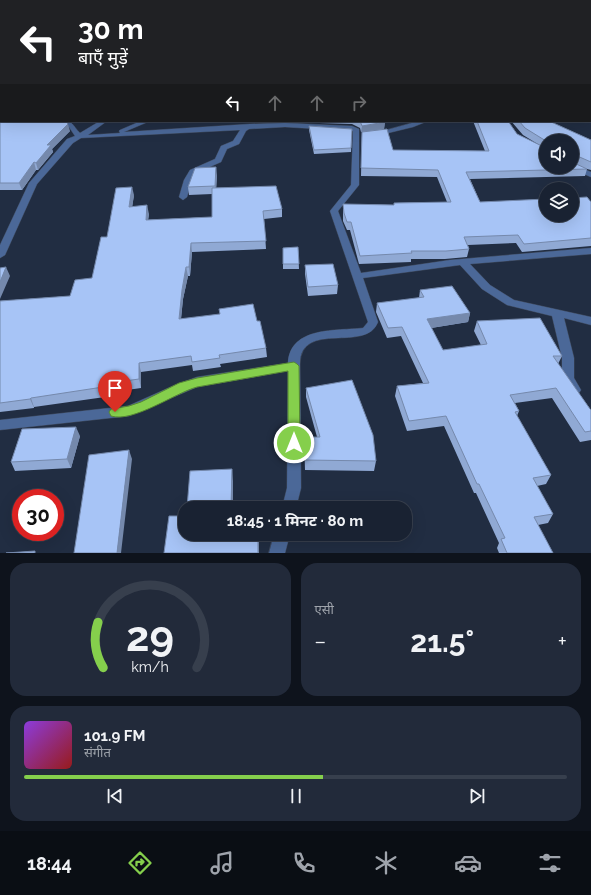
<!DOCTYPE html>
<html lang="hi">
<head>
<meta charset="utf-8">
<style>
  :root { --surface:#192232; --page:#222a3a; --text:#f1f3f6; --muted:#9fa4ac; --line:#373f4d; --accent:#85cf4c }
  body { margin:0; font-family:Raleway,"Noto Sans Devanagari",sans-serif; background:var(--page); color:var(--text); height:100vh; display:flex; flex-direction:column; font-size:15px; white-space:nowrap }
  * { box-sizing:border-box; margin:0 }
  p { font-size:13px; color:var(--muted) }
  .icon { flex:none; width:22px; height:22px; fill:none; stroke:currentColor; stroke-width:2; stroke-linecap:round; stroke-linejoin:round }
  .map { position:relative; height:553px; overflow:hidden }
  .sheet { display:flex; flex-direction:column; gap:10px; padding:10px; background:#0e131c; flex:1 }
  .sheet>* { flex:none }
  .hud { position:absolute; left:0px; top:0px; width:591px; height:122px; box-shadow:0 4px 16px #0002,0 0 0 1px var(--line); background:#202124; color:#fff; overflow:hidden }
  .tools { position:absolute; left:539px; top:134px; display:grid; gap:8px }
  .tools a { display:grid; place-items:center; width:40px; height:40px; border-radius:50%; background:var(--surface); box-shadow:0 4px 16px #0002,0 0 0 1px var(--line); font-size:20px }
  .speed { position:absolute; left:12px; top:489px; display:flex; gap:8px; font-size:20px; font-weight:700; text-align:center }
  .speed>* { display:grid; place-content:center; width:52px; height:52px; border-radius:50%; background:var(--surface); box-shadow:0 4px 16px #0002,0 0 0 1px var(--line); line-height:1 }
  .speed .limit { border:6px solid #d22; background:#fff; color:#111 }
  .pin { position:absolute; display:grid; place-items:center; width:34px; height:34px; color:#fff; margin:-41px -17px; border-radius:50% 50% 50% 0; rotate:-45deg; box-shadow:0 0 4px #0007 }
  .pin .icon { rotate:45deg }
  .me { position:absolute; width:44px; margin:-22px; rotate:0deg; stroke-linejoin:round; filter:drop-shadow(0 0 3px #0008) }
  .turn { display:flex; align-items:center; gap:14px; height:84px; padding:0 12px; font-size:18px }
  .turn .icon { width:52px; height:52px; stroke-width:2.5 }
  .turn b { display:block; font-size:28px; line-height:34px }
  .lanes { display:flex; align-items:center; height:38px; padding:0 12px; background:#0003; justify-content:center; gap:20px; direction:ltr }
  .lanes .off { opacity:.35 }
  .big { font-size:30px; font-weight:700; line-height:1.1 }
  .sheet .widget { flex:1; display:flex; flex-direction:column; justify-content:center; gap:6px; min-width:0; padding:0 14px; border-radius:16px; background:var(--page) }
  .sheet .dial { align-items:center; gap:0 }
  .dial svg { height:104px; overflow:visible; fill:none; stroke:var(--line); stroke-width:7; stroke-linecap:round; text-anchor:middle }
  .dial text { fill:var(--text); stroke:none }
  .song { display:flex; align-items:center; gap:12px }
  .cover { width:48px; height:48px; border-radius:6px; background:linear-gradient(135deg,hsl(270 70% 55%),hsl(0 70% 35%)) }
  .played { height:4px; border-radius:2px; background:linear-gradient(90deg,var(--accent) 55%,var(--line) 55%) }
  .keys { display:flex; justify-content:space-around; direction:ltr }
  .heat { display:flex; justify-content:space-between; align-items:center; font-size:22px; direction:ltr }
  .sheet .tiles { flex:1; display:grid; gap:10px; grid-template-columns:1fr 1fr }
  .widget:last-child { grid-column:span 2 }
  .trip { position:absolute; left:178px; top:501px; width:234px; height:40px; border-radius:16px; background:var(--surface); box-shadow:0 4px 16px #0002,0 0 0 1px var(--line); font-weight:700; line-height:40px; text-align:center }
  .tab-bar { display:flex; height:64px; justify-content:space-around; align-items:center; background:#0a0e14; color:var(--muted) }
  .tab-bar .icon { width:28px; height:28px }
  .tab-bar .on { color:var(--accent) }
  .tab-bar b { font-size:18px; color:var(--text) }
  .map>svg:first-child { display:block }
</style>
</head>
<body>
<div class="map">
<svg width="591" height="553" viewBox="0 0 591 553">
  <rect width="100%" height="100%" fill="#212d42"/>
  <g fill="none" stroke-linecap="round" stroke-linejoin="round">
    <defs>
      <path id="minor" d="M110 0H115L116 1H111Z
        M0 5H1V8H0Z
        M590 34H591V36H590Z
        M0 38H1V42H0Z
        M590 62H591V66H590Z
        M0 69H1V73H0Z
        M0 91H1V95H0Z
        M0 107H1V111H0Z
        M61 121C74 121 72 125 80 133L100 121H107L88 135 120 133 119 131 120 130 141 121H150L124 132 250 124 285 123 352 126 359 129V185L338 211 361 273 450 260 591 248V254L470 264 490 285 514 300 591 317V325L564 318 574 358V378L581 390 579 393 575 395 571 393 562 379V358L552 316 507 305 482 289 460 265 363 278 378 322C366 354 301 319 300 364L301 488 296 508H282L287 488 288 371 197 387 129 416 0 430V420L128 406 175 385 197 377 288 363C290 326 337 331 363 328L368 322 330 211 351 185 353 131 285 127 249 129 246 131 239 144 227 149 221 162 196 173 192 180 187 197 183 200 179 197 184 180 190 170 215 159 221 146 233 141 240 130 81 138 73 143 37 184 5 255 0 258V245L29 183 67 139 75 136 69 127Z
        M419 121H428L413 127 376 136 372 134Z
        M572 164 591 172V177L569 168 572 167Z
        M274 534H290L285 553H269Z"/>
      <path id="highway" d="M590 27H591V31H590Z
        M0 82H1V86H0Z"/>
    </defs>
    <use href="#minor" stroke="#3f4a5e" stroke-width="1"/>
    <use href="#highway" stroke="#3f4a5e" stroke-width="1"/>
    <use href="#minor" fill="#4b6898" fill-rule="evenodd"/>
    <use href="#highway" fill="#9db9e9" fill-rule="evenodd"/>
  </g>
  <path fill="#90a9d4" fill-rule="evenodd" d="M339 0H591V5H590V1H342Z
    M590 38H591V50H590Z
    M0 110 70 131 52 149 53 152 38 170H36L22 190H0Z
    M319 121H385L384 129 393 150 485 151 473 121H508L517 134 541 146 523 135 511 121H559L553 123 591 140V170L587 169 585 176 470 179 480 202H591V246L522 252 516 243 468 245 469 249 467 257 445 259H411V262L359 264 350 230H347L343 221V204L394 205V203L447 202 437 177 361 176 362 132 367 131 361 132 360 128 352 124 319 123ZM546 141H572L546 167Z
    M309 126 352 129 351 152 314 154 309 130Z
    M217 175 216 188 282 209V217L264 219 266 249 192 252 190 276H188L183 299 181 319 257 321 266 348 267 357 220 364 221 367 193 371 192 365 141 372V388L106 393 105 397 34 407V408L0 412V301L70 296 92 278 107 237 134 195 132 207 149 214 148 220 212 217V194L189 195 188 187Z
    M298 247 299 269H283V248Z
    M305 265 338 285 337 294 308 296 305 274Z
    M420 290 470 313 468 322 431 328 443 350 481 345 474 331 477 321 562 356 558 364 590 409 591 410V440L580 442 552 398 515 403 519 411 517 416 551 475 546 484 537 486 553 514 548 523 538 525 553 553H499L497 548 499 543 476 493H474L444 426 407 431 395 396 397 386 423 383 401 336 387 338 376 312 377 303 419 298Z
    M306 388 376 461 374 471 305 470 304 437H317L306 397Z
    M80 436 71 468 15 471 11 462Z"/>
  <path fill="#7589ac" d="M590 106H591V112H590Z
    M544 121H559L542 126Z
    M385 122 384 129 361 132 362 126Z
    M68 124 70 131 52 149 53 152 38 170 36 163 47 145Z
    M575 155 573 163H572V159Z
    M34 162 36 170 22 190 19 183Z
    M216 167 217 175 216 194 215 186Z
    M132 187 134 195 131 215 129 207Z
    M147 205 149 214 147 228 146 220Z
    M191 243 192 252 190 276 189 267Z
    M6 267 10 276 0 299V282Z
    M186 267 188 276 183 299 180 328 179 319 182 290Z
    M470 313 468 322 425 329 427 319Z
    M139 363 141 372V388L139 379Z
    M103 384 106 393 105 397 103 387Z
    M31 398 34 407V408L30 399Z
    M76 427 80 436 71 468 67 459Z
    M129 450 132 459 121 553H117Z
    M232 469 233 481V508H231Z
    M258 534H259V553H258Z"/>
  <path fill="#a7c4f6" stroke="#7589ac" d="M124 0H249L251 1H126Z
    M349 0H591V1H590V5H591V11H590V1H352Z
    M590 38H591V44L590 43Z
    M1 44V59H0V45Z
    M590 67 591 69V106H590Z
    M0 110H1V121H65L68 124 47 145H51L36 163 34 162 19 183H0Z
    M360 121H385V122L362 126Z
    M477 121H508L517 134 546 148V167H572V162L587 169 466 172 480 202 546 199V215H572V198L587 197 591 202V238L524 244 518 235 464 237 469 249 446 251H411L412 253 360 256 351 222H347L344 213 343 204 394 205V203L451 202 438 170 361 168 362 132 387 129 393 150 489 151Z
    M519 121H549L591 140V162L575 155 572 159V141H546L525 128Z
    M309 126 352 129 351 148 314 150Z
    M216 167 215 186 188 187 195 168Z
    M276 186 282 209 263 211 266 241 191 243 189 267H186L182 290 179 319 220 314 219 309 253 304 257 321H260L266 348 219 355 220 358 192 362 191 356 139 363V379L103 384V387L31 398 30 399 0 403V301L70 296 75 280 92 278 101 237H107L116 188 132 187 129 207 147 205 146 220 212 217V188Z
    M298 247 299 264H283V248Z
    M333 264 338 285 308 287 305 265Z
    M6 267 0 282V268Z
    M452 286 470 313 427 319 443 350 487 344 477 321 540 318 562 356H553L590 409 591 410V431L585 432 556 388 510 395 519 411 515 412 551 475 533 478 553 514 534 517 553 553H507L501 539 505 538 479 484H477L446 416 409 421 397 386 429 383 402 327 388 328 377 303 424 297 420 290Z
    M352 380 373 435 376 461 305 460 304 437H320L306 388Z
    M76 427 67 459 11 462 22 429Z
    M129 450 117 553H74L89 455Z
    M232 469 231 508H187L190 471Z
    M169 516H185V534H258V553H164Z
    M35 551V553H6Z"/>
  <path fill="#85cf4c" stroke="#568731" d="M294 362 297 364 299 366 300 443 298 446 294 448 290 446 288 443V371L197 387C175 393 133 423 111 416L109 412 111 409 129 406 141 402 179 383 197 378Z"/>
</svg>
<div class="tools">
<a><svg class="icon" aria-label="sound" viewBox="0 0 24 24"><path d="M4 9h4l5-4v14l-5-4H4zM17 9q2 3 0 6"/></svg></a>
<a><svg class="icon" aria-label="layers" viewBox="0 0 24 24"><path d="M12 4l9 5-9 5-9-5zM3 14l9 5 9-5"/></svg></a>
</div>
<div class="speed"><div class="limit">30</div></div>
<div class="pin" style="left:115px;top:412px;background:#d93025"><svg class="icon" aria-label="arrive" viewBox="0 0 24 24"><path d="M6 21V4h12l-3 4 3 4H6"/></svg></div>
<svg class="me" style="left:294px;top:443px" viewBox="-20 -20 40 40"><circle r="17" fill="#85cf4c" stroke="#fff" stroke-width="3"/><path d="M0-11L8 9 0 5-8 9z" fill="#fff"/></svg>
<div class="trip">18:45 · 1 मिनट · 80 m</div>
<div class="hud">
<div class="turn"><svg class="icon" aria-label="left" viewBox="0 0 24 24"><path d="M17 20v-9H6M10 6l-5 5 5 5"/></svg><div><b>30 m</b>बाएँ मुड़ें</div></div>
<div class="lanes"><svg class="icon" aria-label="left" viewBox="0 0 24 24"><path d="M17 20v-9H6M10 6l-5 5 5 5"/></svg><svg class="icon off" aria-label="ahead" viewBox="0 0 24 24"><path d="M12 20V5M6 11l6-6 6 6"/></svg><svg class="icon off" aria-label="ahead" viewBox="0 0 24 24"><path d="M12 20V5M6 11l6-6 6 6"/></svg><svg class="icon off" aria-label="right" viewBox="0 0 24 24"><path d="M7 20v-9h11M14 6l5 5-5 5"/></svg></div>
</div>
</div>
<section class="sheet">
<div class="tiles">
<div class="widget dial"><svg viewBox="0 0 100 80">
<path d="M14 69A42 42 0 1 1 86 69"/>
<path d="M14 69A42 42 0 0 1 10 34" stroke="#85cf4c"/>
<text x="50" y="56" font-size="32" font-weight="700">29</text>
<text x="50" y="72" font-size="11">km/h</text>
</svg></div>
<div class="widget"><p>एसी</p>
<div class="heat"><a>−</a><b class="big">21.5°</b><a>+</a></div>
</div>
<div class="widget">
<div class="song"><i class="cover"></i><div><b>101.9 FM</b><p>संगीत</p></div></div>
<div class="played"></div>
<div class="keys"><svg class="icon" aria-label="previous" viewBox="0 0 24 24"><path d="M18 5L8 12l10 7zM5 5v14"/></svg><svg class="icon" aria-label="pause" viewBox="0 0 24 24"><path d="M8 5v14M16 5v14"/></svg><svg class="icon" aria-label="next" viewBox="0 0 24 24"><path d="M6 5l10 7-10 7zM19 5v14"/></svg></div>
</div>
</div>
</section>
<nav class="tab-bar">
<b>18:44</b>
<svg class="icon on" aria-label="directions" viewBox="0 0 24 24"><path d="M12 3l9 9-9 9-9-9zM9 14v-3h6M13 9l2 2-2 2"/></svg>
<svg class="icon" aria-label="music" viewBox="0 0 24 24"><path d="M9 18V5l10-2v13"/><circle cx="6" cy="18" r="3"/><circle cx="16" cy="16" r="3"/></svg>
<svg class="icon" aria-label="phone" viewBox="0 0 24 24"><path d="M5 4h4l2 5-3 2q2 4 5 5l2-3 5 2v4C11 20 4 13 5 4z"/></svg>
<svg class="icon" aria-label="climate" viewBox="0 0 24 24"><path d="M12 3v18M4 7l16 10M4 17L20 7"/></svg>
<svg class="icon" aria-label="car" viewBox="0 0 24 24"><path d="M5 17H2v-5l4-1 3-4h7l3 4 3 1v5h-3M9 17h6M6 11h13"/><circle cx="7" cy="17" r="2"/><circle cx="17" cy="17" r="2"/></svg>
<svg class="icon" aria-label="filters" viewBox="0 0 24 24"><path d="M4 7h16M4 17h16"/><circle cx="9" cy="7" r="2"/><circle cx="15" cy="17" r="2"/></svg>
</nav>
</body>
</html>
